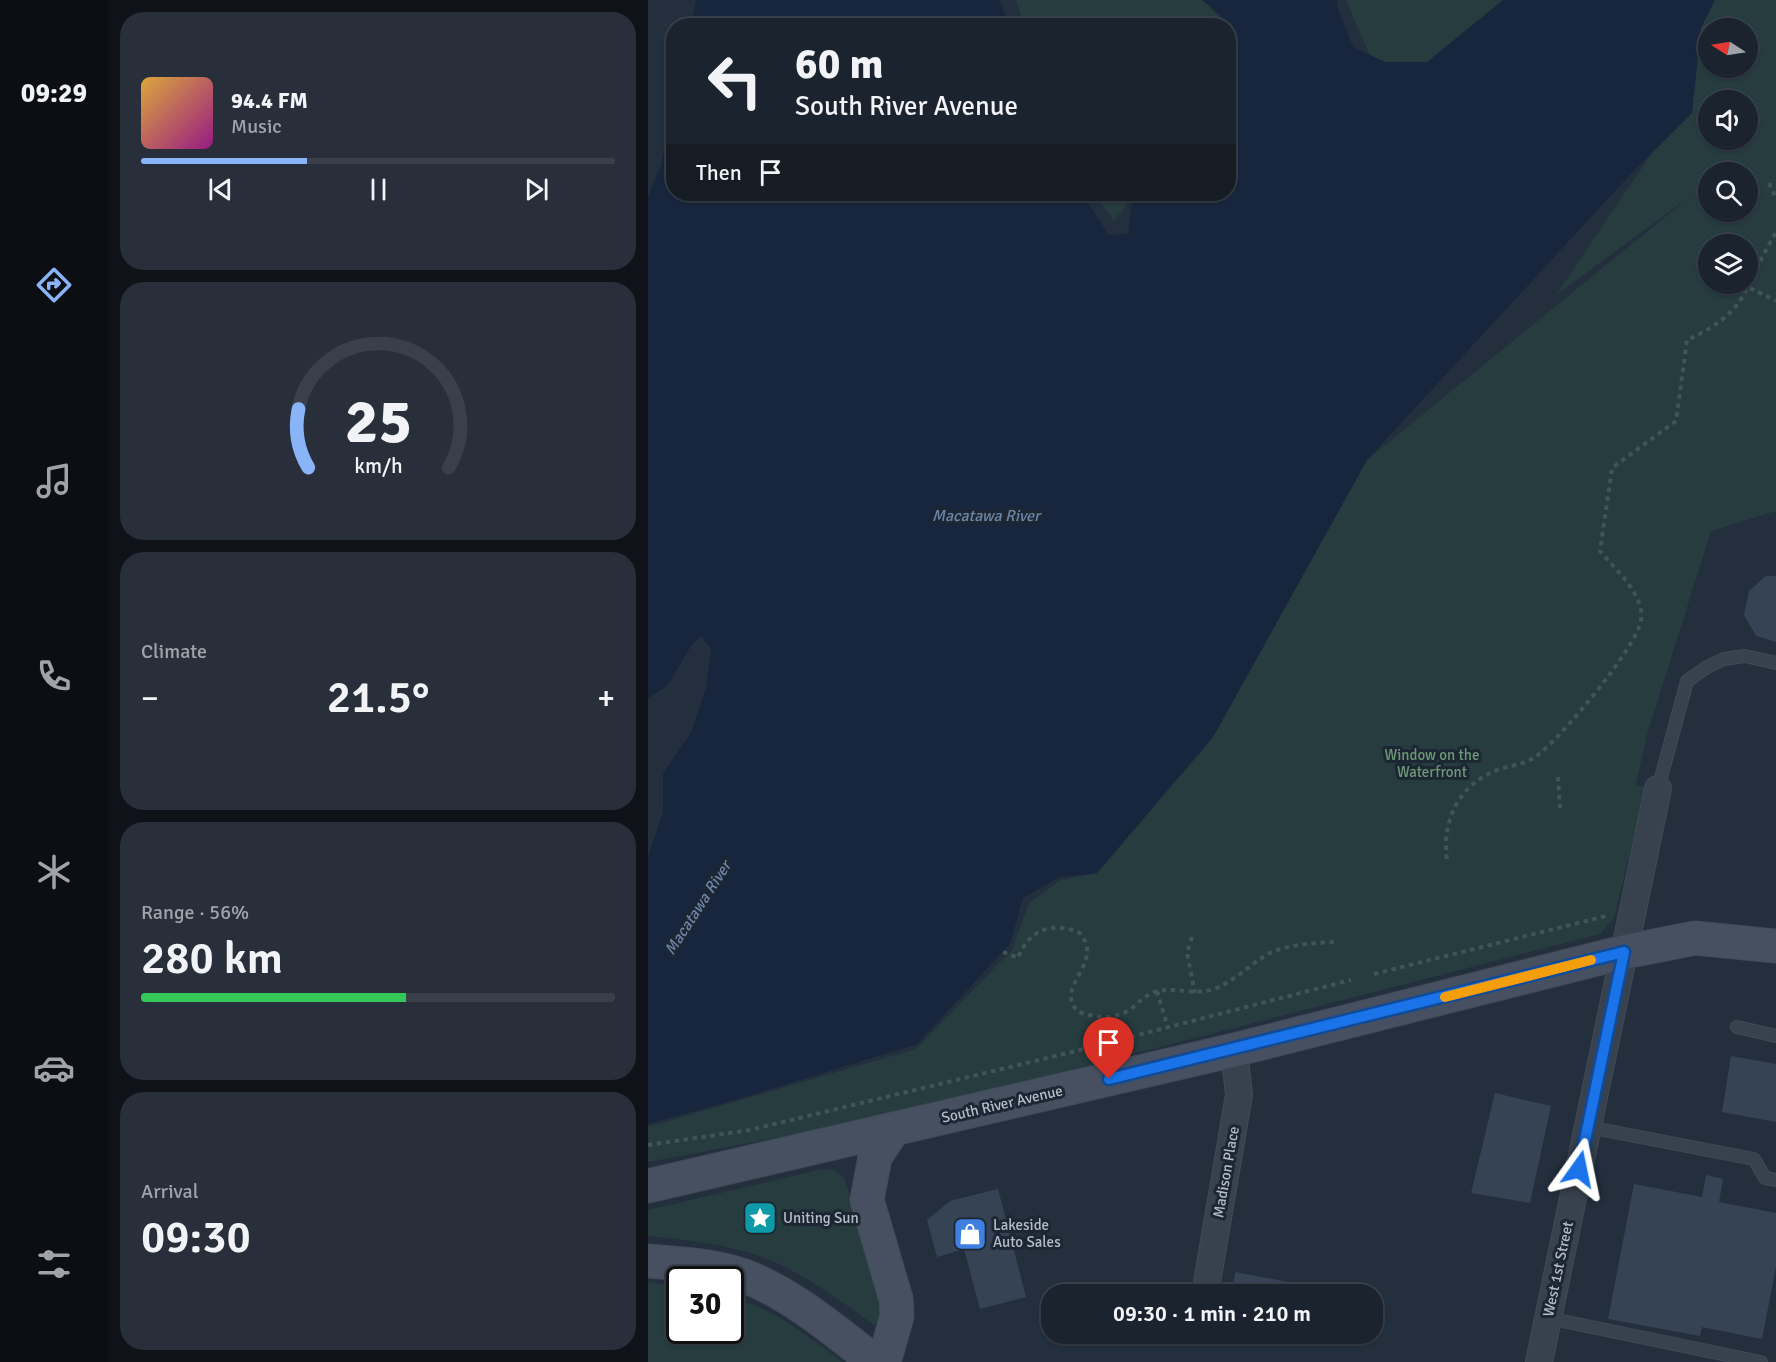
<!DOCTYPE html>
<html lang="en">
<head>
<meta charset="utf-8">
<style>
  :root { --surface:#1b232e; --page:#282f3a; --text:#f1f3f6; --muted:#a0a4aa; --line:#39404a; --accent:#8ab4f8 }
  body { margin:0; font-family:Signika,sans-serif; background:var(--page); color:var(--text); height:100vh; display:flex; flex-direction:column; font-size:22px; white-space:nowrap }
  * { box-sizing:border-box; margin:0 }
  p { font-size:20px; color:var(--muted) }
  .icon { flex:none; width:33px; height:33px; fill:none; stroke:currentColor; stroke-width:2; stroke-linecap:round; stroke-linejoin:round }
  .map { position:relative; flex:1; overflow:hidden }
  .panel { display:flex; flex-direction:column; gap:12px; padding:12px; background:#0f1319; width:540px }
  .panel>* { flex:none }
  .guide { position:absolute; left:18px; top:18px; width:570px; height:183px; border-radius:24px; box-shadow:0 2px 4px #0004,0 0 0 2px var(--line); background:#1b232e; color:var(--text); overflow:hidden }
  .needle { width:39px; rotate:282deg }
  .buttons { position:absolute; left:1050px; top:18px; display:grid; gap:12px }
  .buttons a { display:grid; place-items:center; width:60px; height:60px; border-radius:50%; background:var(--surface); box-shadow:0 2px 4px #0004,0 0 0 2px var(--line); font-size:30px }
  .speed { position:absolute; left:18px; top:1266px; display:flex; gap:12px; font-size:30px; font-weight:700; text-align:center }
  .speed>* { display:grid; place-content:center; width:78px; height:78px; border-radius:50%; background:var(--surface); box-shadow:0 2px 4px #0004,0 0 0 2px var(--line); line-height:1 }
  .speed .limit { border:3px solid #111; border-radius:9px; background:#fff; color:#111 }
  .pin { position:absolute; display:grid; place-items:center; width:51px; height:51px; color:#fff; margin:-62px -26px; border-radius:50% 50% 50% 0; rotate:-45deg; box-shadow:0 0 6px #0007 }
  .pin .icon { rotate:45deg }
  .me { position:absolute; width:66px; margin:-33px; rotate:12deg; stroke-linejoin:round; filter:drop-shadow(0 0 4px #0008) }
  .turn { display:flex; align-items:center; gap:21px; height:126px; padding:0 30px; font-size:27px }
  .turn .icon { width:78px; height:78px; stroke-width:2.5 }
  .turn b { display:block; font-size:42px; line-height:51px }
  .then { display:flex; align-items:center; height:57px; padding:0 30px; background:#0003; gap:12px; font-size:22px }
  .big { font-size:45px; font-weight:600; line-height:1.1 }
  .panel .tile { flex:1; display:flex; flex-direction:column; justify-content:center; gap:9px; min-width:0; padding:0 21px; border-radius:24px; background:var(--page) }
  .panel .dial { align-items:center; gap:0 }
  .dial svg { height:156px; overflow:visible; fill:none; stroke:var(--line); stroke-width:7; stroke-linecap:round; text-anchor:middle }
  .dial text { fill:var(--text); stroke:none }
  .song { display:flex; align-items:center; gap:18px }
  .cover { width:72px; height:72px; border-radius:9px; background:linear-gradient(135deg,hsl(40 70% 55%),hsl(310 70% 35%)) }
  .played { height:6px; border-radius:3px; background:linear-gradient(90deg,var(--accent) 35%,var(--line) 35%) }
  .keys { display:flex; justify-content:space-around; direction:ltr }
  .heat { display:flex; justify-content:space-between; align-items:center; font-size:33px; direction:ltr }
  .charge { height:9px; border-radius:4px; background:linear-gradient(90deg,#34c759 56%,var(--line) 0) }
  .trip { position:absolute; left:393px; top:1284px; width:342px; height:60px; border-radius:24px; background:var(--surface); box-shadow:0 2px 4px #0004,0 0 0 2px var(--line); font-weight:600; line-height:60px; text-align:center }
  main { display:flex; flex:1; min-height:0 }
  .tab-bar { display:flex; flex-direction:column; width:108px; justify-content:space-around; align-items:center; background:#0b0e12; color:var(--muted) }
  .tab-bar .icon { width:42px; height:42px }
  .tab-bar .active { color:var(--accent) }
  .tab-bar b { font-size:27px; color:var(--text) }
  .map>svg:first-child { display:block }
</style>
</head>
<body>
<main>
<nav class="tab-bar">
<b>09:29</b>
<svg class="icon active" aria-label="directions" viewBox="0 0 24 24"><path d="M12 3l9 9-9 9-9-9zM9 14v-3h6M13 9l2 2-2 2"/></svg>
<svg class="icon" aria-label="music" viewBox="0 0 24 24"><path d="M9 18V5l10-2v13"/><circle cx="6" cy="18" r="3"/><circle cx="16" cy="16" r="3"/></svg>
<svg class="icon" aria-label="phone" viewBox="0 0 24 24"><path d="M5 4h4l2 5-3 2q2 4 5 5l2-3 5 2v4C11 20 4 13 5 4z"/></svg>
<svg class="icon" aria-label="climate" viewBox="0 0 24 24"><path d="M12 3v18M4 7l16 10M4 17L20 7"/></svg>
<svg class="icon" aria-label="car" viewBox="0 0 24 24"><path d="M5 17H2v-5l4-1 3-4h7l3 4 3 1v5h-3M9 17h6M6 11h13"/><circle cx="7" cy="17" r="2"/><circle cx="17" cy="17" r="2"/></svg>
<svg class="icon" aria-label="filters" viewBox="0 0 24 24"><path d="M4 7h16M4 17h16"/><circle cx="9" cy="7" r="2"/><circle cx="15" cy="17" r="2"/></svg>
</nav>
<section class="panel">
<div class="tile">
<div class="song"><i class="cover"></i><div><b>94.4 FM</b><p>Music</p></div></div>
<div class="played"></div>
<div class="keys"><svg class="icon" aria-label="previous" viewBox="0 0 24 24"><path d="M18 5L8 12l10 7zM5 5v14"/></svg><svg class="icon" aria-label="pause" viewBox="0 0 24 24"><path d="M8 5v14M16 5v14"/></svg><svg class="icon" aria-label="next" viewBox="0 0 24 24"><path d="M6 5l10 7-10 7zM19 5v14"/></svg></div>
</div>
<div class="tile dial"><svg viewBox="0 0 100 80">
<path d="M14 69A42 42 0 1 1 86 69"/>
<path d="M14 69A42 42 0 0 1 9 39" stroke="#8ab4f8"/>
<text x="50" y="56" font-size="32" font-weight="700">25</text>
<text x="50" y="72" font-size="11">km/h</text>
</svg></div>
<div class="tile"><p>Climate</p>
<div class="heat"><a>−</a><b class="big">21.5°</b><a>+</a></div>
</div>
<div class="tile"><p>Range · 56%</p><b class="big">280 km</b><div class="charge"></div></div>
<div class="tile"><p>Arrival</p><b class="big">09:30</b></div>
</section>
<div class="map">
<svg width="1128" height="1362" viewBox="0 0 1128 1362">
  <rect width="100%" height="100%" fill="#242f3e"/>
  <path fill="#263c3f" fill-rule="evenodd" d="M368 0H556L576 23 575 26 376 25Z
    M698 0H870L792 65 725 63Z
    M1054 0H1128V511L1063 531 999 735 988 785 998 787 969 906 966 918 952 934 240 1117 0 1162V1127L268 1049 364 950 381 903 413 880 449 873 565 737 719 460 1044 195 908 295 1033 110ZM1060 28H1100V68H1060ZM1060 100H1100V140H1060ZM1060 172H1100V212H1060ZM1060 244H1100V284H1060Z
    M446 194H487L466 221Z
    M174 1169 187 1170 196 1178 236 1297 233 1319 226 1325C192 1300 157 1274 117 1258 80 1244 39 1240 0 1236V1210Z
    M0 1282 31 1287 32 1330H82L83 1298C124 1306 162 1338 195 1362H0Z"/>
  <path fill="#17263c" d="M48 0H352L361 25H43Z
    M554 0H689L690 9 705 47 737 62H779L855 0H1067L1053 28 1044 113 979 178 719 460 565 737 449 873 412 877 375 898 362 944 269 1044 87 1100 0 1124V857L15 812V773L43 733 58 688 63 649 53 636 43 646 19 686 0 698V197L13 165 25 105 26 194H434L461 235 480 234 485 194H580L583 24Z"/>
  <path fill="#364354" d="M1118 576H1128V642L1108 636 1096 615 1101 591Z
    M1083 1056 1128 1064V1122L1074 1112Z
    M847 1093 903 1106 882 1203 823 1193Z
    M1058 1175 1075 1179 1071 1202 1128 1213V1267L1114 1339 1054 1327 1052 1336 960 1319 986 1184 1054 1197Z
    M350 1189 378 1297 332 1309 316 1249 289 1257 279 1220 302 1201Z
    M587 1272 640 1282V1289L651 1290V1294H584Z"/>
  <g fill="none" stroke-linecap="round" stroke-linejoin="round">
    <defs>
      <path id="service" d="M1010 789 1039 681 1059 667 1076 659 1097 656 1128 663
        M1089 1027 1128 1036
        M940 1127 1106 1159 1117 1178 1128 1180
        M900 1318 1113 1362"/>
      <path id="minor" d="M557 1294 591 1095 586 1050
        M891 1362 1010 789"/>
      <path id="secondary" d="M0 1186 586 1050 976 952 1047 938 1128 946
        M0 1261C35 1264 72 1265 104 1279 150 1299 188 1332 227 1362
        M236 1362 249 1316 248 1299 219 1200 227 1157 245 1130"/>
    </defs>
    <use href="#service" stroke="#414a57" stroke-width="14"/>
    <use href="#minor" stroke="#414a57" stroke-width="28"/>
    <use href="#secondary" stroke="#414a57" stroke-width="35"/>
    <path stroke="#3f5557" stroke-width="4" stroke-dasharray="4.5 4.5" stroke-linecap="butt" d="M1121 183 1128 198
      M1102 288 1128 301
      M910 777 912 810
      M799 859C794 824 808 791 840 774 854 766 874 766 887 757 910 742 990 646 993 620 997 595 967 569 952 551L964 468 1028 421 1039 340C1105 310 1094 286 1128 233
      M544 937 539 953 547 993
      M355 952 370 958C381 929 405 921 432 933 458 964 403 988 431 1012 447 1018 469 1020 484 1008 491 1002 497 996 506 992 526 986 546 996 566 989 587 981 601 965 620 954 640 944 667 943 689 942
      M726 974 958 916
      M509 991 520 1028
      M0 1145 102 1130 428 1051 703 980"/>
    <use href="#service" stroke="#38414e" stroke-width="12"/>
    <use href="#minor" stroke="#38414e" stroke-width="26"/>
    <use href="#secondary" stroke="#465061" stroke-width="33"/>
  </g>
  <g fill="none" stroke-linecap="round" stroke-linejoin="round">
    <defs>
      <path id="route" d="M461 1079 976 952 931 1169"/>
    </defs>
    <use href="#route" stroke="#114b97" stroke-width="15"/>
    <use href="#route" stroke="#1a73e8" stroke-width="10"/>
    <path stroke="#f59e0b" stroke-width="10" d="M797 997 943 960"/>
  </g>
  <defs>
    <symbol id="sight-square" viewBox="-11 -11 22 22"><rect x="-9" y="-9" width="18" height="18" rx="4" fill="#0f9aa8" stroke="#1d2633"/><path d="M0-6L1.8-2.2L6-1.7L2.9 1.2L3.7 5.4L0 3.3L-3.7 5.4L-2.9 1.2L-6-1.7L-1.8-2.2Z" fill="#fff"/></symbol>
    <symbol id="shop-square" viewBox="-11 -11 22 22"><rect x="-9" y="-9" width="18" height="18" rx="4" fill="#3f7fe0" stroke="#1d2633"/><path d="M-5-2.5h2.3a2.7 3.5 0 0 1 5.4 0H5L5.5 6h-11ZM-1.5-2.5h3a1.5 2.3 0 0 0-3 0Z" fill="#fff"/></symbol>
  </defs>
  <g fill-rule="evenodd">
    <use href="#sight-square" x="93" y="1199" width="38" height="38"/>
    <use href="#shop-square" x="303" y="1215" width="38" height="38"/>
  </g>
  <g text-anchor="middle" dominant-baseline="central" stroke-width="6" stroke-linejoin="round" paint-order="stroke">
    <g font-size="15" fill="#6b9a76" stroke="#1d2633">
      <text x="784" y="755">Window on the<tspan x="784" dy="17">Waterfront</tspan></text>
    </g>
    <g font-size="15" fill="#b4bcc9" stroke="#1d2633">
      <text transform="translate(354 1104) rotate(-13)">South River Avenue</text>
      <text transform="translate(578 1172) rotate(-80)">Madison Place</text>
      <text transform="translate(910 1269) rotate(-78)">West 1st Street</text>
    </g>
    <g font-size="15" fill="#b4bcc9" stroke="#1d2633" text-anchor="start">
      <text x="135" y="1218">Uniting Sun</text>
      <text x="345" y="1225">Lakeside<tspan x="345" dy="17">Auto Sales</tspan></text>
    </g>
    <g font-size="16" font-style="italic" fill="#6d86a8" stroke="#1d2633">
      <text x="338" y="516">Macatawa River</text>
      <text transform="translate(50 908) rotate(-57)">Macatawa River</text>
    </g>
  </g>
</svg>
<div class="buttons">
<a><svg class="needle" viewBox="-14 -14 28 28"><path d="M0-13l5 13h-10z" fill="#e53935"/><path d="M0 13l5-13h-10z" fill="#a0a4aa"/></svg></a>
<a><svg class="icon" aria-label="sound" viewBox="0 0 24 24"><path d="M4 9h4l5-4v14l-5-4H4zM17 9q2 3 0 6"/></svg></a>
<a><svg class="icon" aria-label="search" viewBox="0 0 24 24"><circle cx="10" cy="10" r="6"/><path d="M15 15l6 6"/></svg></a>
<a><svg class="icon" aria-label="layers" viewBox="0 0 24 24"><path d="M12 4l9 5-9 5-9-5zM3 14l9 5 9-5"/></svg></a>
</div>
<div class="speed"><div class="limit">30</div></div>
<div class="pin" style="left:461px;top:1079px;background:#d93025"><svg class="icon" aria-label="arrive" viewBox="0 0 24 24"><path d="M6 21V4h12l-3 4 3 4H6"/></svg></div>
<svg class="me" style="left:931px;top:1169px" viewBox="-20 -20 40 40"><path d="M0-17L14 15 0 8-14 15z" fill="#1a73e8" stroke="#fff" stroke-width="4"/></svg>
<div class="trip">09:30 · 1 min · 210 m</div>
<div class="guide">
<div class="turn"><svg class="icon" aria-label="left" viewBox="0 0 24 24"><path d="M17 20v-9H6M10 6l-5 5 5 5"/></svg><div><b>60 m</b>South River Avenue</div></div>
<div class="then">Then<svg class="icon" aria-label="arrive" viewBox="0 0 24 24"><path d="M6 21V4h12l-3 4 3 4H6"/></svg></div>
</div>
</div>
</main>
</body>
</html>
